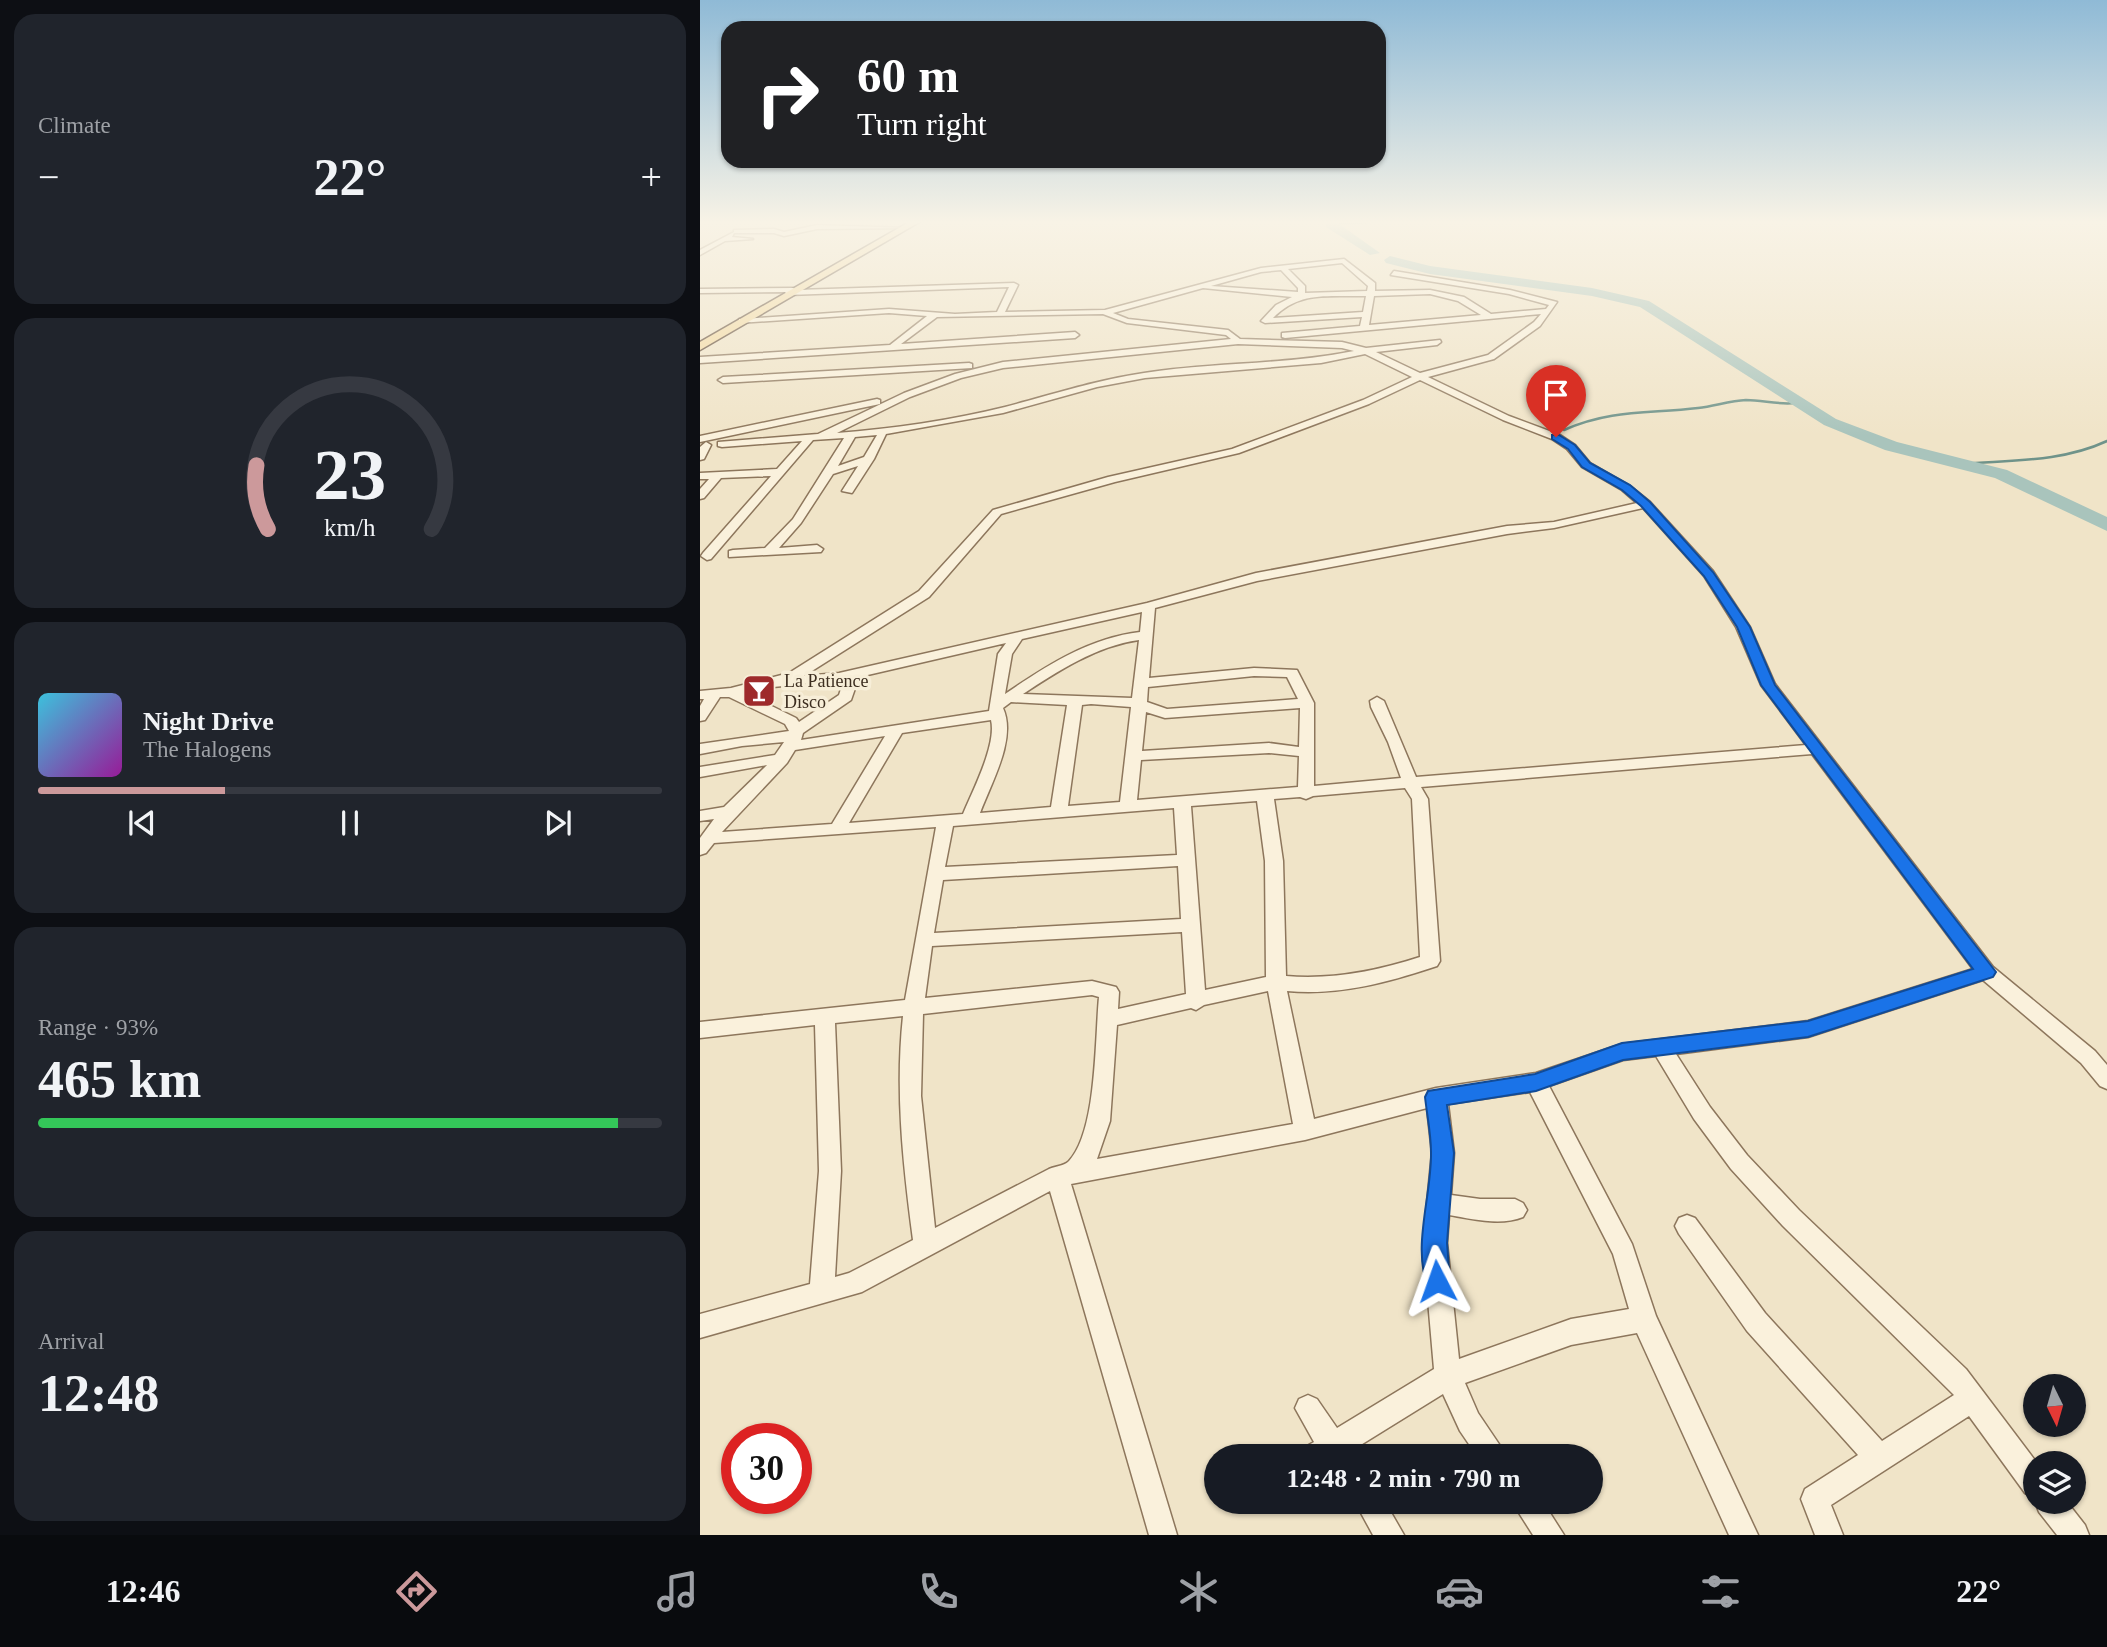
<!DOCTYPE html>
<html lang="en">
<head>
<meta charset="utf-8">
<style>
  :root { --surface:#171b24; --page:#20242c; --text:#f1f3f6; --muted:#9ea1a6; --line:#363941; --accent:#cc999b }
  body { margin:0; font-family:Georgia,serif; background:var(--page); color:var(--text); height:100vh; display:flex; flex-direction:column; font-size:26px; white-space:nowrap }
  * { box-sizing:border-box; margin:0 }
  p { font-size:23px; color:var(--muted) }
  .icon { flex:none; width:38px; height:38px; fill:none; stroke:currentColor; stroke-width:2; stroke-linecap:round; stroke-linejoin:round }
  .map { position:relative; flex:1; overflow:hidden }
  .details { display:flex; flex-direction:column; gap:14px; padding:14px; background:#0d0f14; width:700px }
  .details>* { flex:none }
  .hud { position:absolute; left:21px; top:21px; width:665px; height:147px; border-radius:21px; box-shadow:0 2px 5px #0004; background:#202124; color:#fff; overflow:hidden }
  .needle { width:46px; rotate:175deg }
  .fabs { position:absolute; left:1323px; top:1374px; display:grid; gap:14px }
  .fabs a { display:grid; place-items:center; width:63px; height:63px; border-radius:50%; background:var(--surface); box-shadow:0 2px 5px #0004; font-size:35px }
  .speed { position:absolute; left:21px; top:1423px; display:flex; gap:14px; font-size:35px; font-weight:700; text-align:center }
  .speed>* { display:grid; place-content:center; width:91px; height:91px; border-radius:50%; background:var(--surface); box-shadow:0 2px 5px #0004; line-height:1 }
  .speed .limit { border:10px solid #d22; background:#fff; color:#111 }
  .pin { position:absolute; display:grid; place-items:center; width:60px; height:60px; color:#fff; margin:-72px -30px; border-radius:50% 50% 50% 0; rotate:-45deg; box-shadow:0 0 7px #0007 }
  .pin .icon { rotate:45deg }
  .me { position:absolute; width:77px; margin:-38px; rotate:356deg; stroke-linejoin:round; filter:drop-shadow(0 0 5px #0008) }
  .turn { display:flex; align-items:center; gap:24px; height:147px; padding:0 21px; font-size:32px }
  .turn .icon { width:91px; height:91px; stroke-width:2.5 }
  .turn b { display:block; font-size:49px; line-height:60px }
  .big { font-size:52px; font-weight:700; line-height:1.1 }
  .details .widget { flex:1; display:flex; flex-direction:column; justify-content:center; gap:10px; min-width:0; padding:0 24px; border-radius:21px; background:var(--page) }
  .details .dial { align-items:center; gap:0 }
  .dial svg { height:182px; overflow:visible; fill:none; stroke:var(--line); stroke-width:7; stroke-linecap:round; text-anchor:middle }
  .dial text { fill:var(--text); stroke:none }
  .song { display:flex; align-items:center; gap:21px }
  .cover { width:84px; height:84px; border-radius:10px; background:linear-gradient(135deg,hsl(190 70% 55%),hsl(300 70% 35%)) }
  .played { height:7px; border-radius:4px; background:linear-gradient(90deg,var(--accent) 30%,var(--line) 30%) }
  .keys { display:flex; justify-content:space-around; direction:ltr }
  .heat { display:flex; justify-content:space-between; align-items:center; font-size:38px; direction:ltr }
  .charge { height:10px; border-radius:5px; background:linear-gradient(90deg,#34c759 93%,var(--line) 0) }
  .trip { position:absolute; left:504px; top:1444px; width:399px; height:70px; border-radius:35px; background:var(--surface); box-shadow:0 2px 5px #0004; font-weight:700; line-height:70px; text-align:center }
  .tabs { display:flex; height:112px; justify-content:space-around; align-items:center; background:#090b0e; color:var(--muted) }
  .tabs .icon { width:49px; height:49px }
  .tabs .on { color:var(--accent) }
  .tabs b { font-size:32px; color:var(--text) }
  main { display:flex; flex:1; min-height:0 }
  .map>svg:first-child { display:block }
</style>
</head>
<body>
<main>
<section class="details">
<div class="widget"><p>Climate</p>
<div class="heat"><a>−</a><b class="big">22°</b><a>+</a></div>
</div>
<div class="widget dial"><svg viewBox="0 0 100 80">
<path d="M14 69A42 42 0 1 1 86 69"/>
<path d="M14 69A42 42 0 0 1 9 41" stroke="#cc999b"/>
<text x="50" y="56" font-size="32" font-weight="700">23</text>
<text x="50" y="72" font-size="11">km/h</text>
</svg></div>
<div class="widget">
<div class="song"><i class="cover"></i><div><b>Night Drive</b><p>The Halogens</p></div></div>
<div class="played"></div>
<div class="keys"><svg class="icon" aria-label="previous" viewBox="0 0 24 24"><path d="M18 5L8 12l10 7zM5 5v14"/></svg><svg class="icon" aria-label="pause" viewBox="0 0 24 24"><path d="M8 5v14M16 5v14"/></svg><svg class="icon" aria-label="next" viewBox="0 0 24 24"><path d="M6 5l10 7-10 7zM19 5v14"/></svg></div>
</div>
<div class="widget"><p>Range · 93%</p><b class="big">465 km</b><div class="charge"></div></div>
<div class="widget"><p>Arrival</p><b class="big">12:48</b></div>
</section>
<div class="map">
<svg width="1407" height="1535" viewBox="0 0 1407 1535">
  <rect width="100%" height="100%" fill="#f0e4c8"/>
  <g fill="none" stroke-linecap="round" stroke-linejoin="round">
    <path stroke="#6f938a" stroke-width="2" d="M630 224 708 221"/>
    <path stroke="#6f938a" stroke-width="2.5" d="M864 430C912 409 949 414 998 408 1015 406 1029 401 1046 400 1063 400 1078 405 1095 403
      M1263 464C1312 460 1362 462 1407 441"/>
    <path fill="#a9c4bc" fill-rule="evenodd" d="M625 221H635L680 253 670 255 626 227Z
      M690 256 730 266 892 288 949 301 1136 419 1197 442 1307 470 1407 517V531L1295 478 1185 450 1124 425 940 307 892 296 730 274 686 263 684 260Z"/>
    <defs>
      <path id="minor" d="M117 225 208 228 117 229 84 236 74 233H34L32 237 53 239 25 241 0 255V250L34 232V230L74 229 84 232Z
        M644 259 675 283V291L730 290 764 297 791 314 846 309 849 305 809 294 691 275 694 271 810 290 857 302 840 326 794 359 728 377 809 416 860 435 875 445 890 463 930 486 950 502 1013 571 1050 627 1075 684 1293 967 1395 1051 1407 1065V1089L1400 1086 1381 1063 1283 980 1108 1037 976 1054 1010 1107 1047 1155 1099 1210 1266 1369 1337 1463 1335 1497 1325 1493 1269 1416 1131 1505 1143 1535H1115L1101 1499 1105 1489 1158 1455 1047 1331 979 1234 975 1226 979 1218 987 1215 995 1218 1065 1313 1182 1441 1254 1395 1083 1226 1031 1169 994 1119 956 1056 923 1060 849 1086 932 1244 956 1316 1058 1535H1029L937 1333 871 1345 765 1383 778 1413 807 1456H777L760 1431 743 1394 651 1451 653 1456H603L607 1446 614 1442 595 1408 599 1399 608 1395 617 1399 637 1428 734 1369 723 1243 732 1153 727 1108 605 1140 371 1184 477 1535H449L350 1191 162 1292 0 1338V1314L110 1284 119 1171 115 1025 0 1038V1022L205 1000 236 827 14 843 6 853 0 855V838L14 819 0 821V811L24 807 67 765 0 777V767L75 755 84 742 42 746 0 754V744L89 731 85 724 29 697H20L5 720 0 721V706L4 699H0V691L31 688 89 673 219 591 293 510 408 477 532 449 663 400 712 377 665 354 621 363 445 378 397 387 303 413 186 434 174 459 152 493 142 491 158 466 133 474 101 523 79 548 117 545 123 549 121 552 29 557V551L33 550 65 548 93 519 144 438 113 440 11 559 7 560 1 556 3 553 71 476 21 478 4 498 0 499V489L9 479H0V473L77 469 102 441 22 447 18 446V442L118 434 204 393 255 374 303 362 531 339 526 335 427 323 403 314 237 317 201 344 375 332 379 335 375 338 0 363V357L190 345 227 316 189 313 39 323V319H42L189 309 255 314 297 312 309 287 88 295 85 292 0 293V289L93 288 97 290 314 283 318 285 305 312 405 310 561 268ZM642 263 668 286 667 291 605 293V286L588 269ZM581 270 598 288V292L511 286 561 272ZM503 288 592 297 576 305 561 321 565 323 662 317 660 326 582 333V337L585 338 841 314 834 322 788 355 720 373 676 352 737 345 741 342 740 340 666 348 642 342 540 339 528 330 428 319 413 313ZM730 294 758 301 781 315 669 325 674 296ZM666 296 663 312 573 318C600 290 630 297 666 296ZM538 344 642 348 654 351C585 365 514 362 444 373 396 380 351 395 305 407 252 420 191 429 137 433L210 397 261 378 303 368ZM720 380 803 420 852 439 867 449 882 467 922 490 937 503 854 522 807 526 556 573 447 603 139 673 104 676 229 597 301 514 415 482 539 453 669 404ZM177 435 164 457 138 466 155 437ZM943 508 1004 576 1036 627 1061 685 1106 745 716 777 684 701 677 697 670 701 671 707 688 742 701 778 614 786V703L597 670 554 668 449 678 455 608 557 581 807 534 854 528ZM442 612 440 632C389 638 346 666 305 694L312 654 322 639ZM439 640 432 698 323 694C358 671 396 646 439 640ZM306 643 298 654 289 711 101 740 103 733 151 700 159 677ZM554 676 587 677 598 699 467 709 447 702 448 687ZM144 680 139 695 99 722 96 718 45 693 63 688ZM311 702 367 705 351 807 280 813C291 783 317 739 303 708ZM391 704 431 707 420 802 368 806 382 705ZM600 708 599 747 569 743 442 751 446 712 465 718ZM291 720C297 744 273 790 263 814L149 823 202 733ZM185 736 132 824 22 832 87 763 95 750ZM569 753 599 756 598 787 437 800 441 760ZM1112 754 1273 969 1108 1021 922 1044 836 1073 736 1088 614 1119 587 991C639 996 689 982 737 966L740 961 728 799 721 787ZM705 788 712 799 720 957C677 971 631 980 586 976L583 861 574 799 600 797 606 799 613 796ZM557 801 565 861 566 977 505 990 491 806ZM474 808 477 855 245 867 253 826ZM478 866 481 919 234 933 243 880ZM482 932 486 994 418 1009 419 992 416 987 392 981 225 998 232 946ZM568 991 593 1124 397 1159 410 1121 417 1025 491 1008 496 1010 504 1005ZM392 995 399 997C395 1039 397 1131 369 1161 364 1166 356 1166 349 1169L235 1228 221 1096 223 1014ZM203 1016C195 1091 203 1165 213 1240L149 1273 135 1277 141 1171 135 1023ZM830 1092 913 1254 929 1309 871 1319 759 1359 747 1243 749 1215C772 1219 801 1226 823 1217L827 1210 823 1203 815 1199H780L751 1195 754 1153 748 1104Z
        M269 363 272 364V368L23 383 18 380 23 377Z
        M177 399 180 400V404L0 442V436Z
        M6 442 11 445 4 459 0 460V447Z
        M655 1502H685L704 1535H673Z
        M812 1502H843L864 1535H833Z
        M1335 1502H1367L1385 1525 1389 1535H1357L1339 1512Z"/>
      <path id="major" d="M211 221H221L0 350V342Z"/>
    </defs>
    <use href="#minor" stroke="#8d765c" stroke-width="3"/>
    <use href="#major" stroke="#5b4430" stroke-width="3"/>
    <use href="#minor" fill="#faf1dc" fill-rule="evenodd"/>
    <use href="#major" fill="#f3d9a0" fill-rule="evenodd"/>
  </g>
  <linearGradient id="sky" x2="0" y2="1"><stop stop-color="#8fbad6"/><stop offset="0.51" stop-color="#f8f3e6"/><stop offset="1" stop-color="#f8f3e6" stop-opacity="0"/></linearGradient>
  <rect width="1407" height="436" fill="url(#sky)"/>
  <path fill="#1a73e8" stroke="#114b97" stroke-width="2" d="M852 435H859L875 445 890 463 930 485 950 502 1013 572 1050 627 1075 685 1296 972 1293 977 1108 1037 923 1060 836 1091 747 1105 754 1153 747 1243 750 1281 746 1290 737 1293 729 1290C711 1248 732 1196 731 1152 731 1134 727 1115 725 1097L728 1091 835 1074 922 1043 1108 1021 1273 969 1061 685 1037 627 1004 576 941 506 922 490 882 467 868 449 852 439Z"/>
  <defs>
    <symbol id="bar-square" viewBox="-11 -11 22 22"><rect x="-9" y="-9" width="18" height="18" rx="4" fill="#9e2a2b" stroke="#f7eed8"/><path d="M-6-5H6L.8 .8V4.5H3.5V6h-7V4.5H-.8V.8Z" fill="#fff"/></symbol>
  </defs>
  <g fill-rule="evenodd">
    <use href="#bar-square" x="40" y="672" width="38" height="38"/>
  </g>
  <g text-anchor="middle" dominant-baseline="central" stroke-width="7" stroke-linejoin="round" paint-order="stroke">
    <g font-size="18" fill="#3d2e20" stroke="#f7eed8" text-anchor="start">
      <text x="84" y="681">La Patience<tspan x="84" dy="21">Disco</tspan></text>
    </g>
  </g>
</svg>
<div class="fabs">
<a><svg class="needle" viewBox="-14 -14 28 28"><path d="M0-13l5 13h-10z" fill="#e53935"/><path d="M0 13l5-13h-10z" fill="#9ea1a6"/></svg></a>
<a><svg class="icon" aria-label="layers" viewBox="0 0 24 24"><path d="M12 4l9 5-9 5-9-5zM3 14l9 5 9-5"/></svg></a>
</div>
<div class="speed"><div class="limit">30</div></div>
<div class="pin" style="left:856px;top:437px;background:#d93025"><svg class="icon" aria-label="arrive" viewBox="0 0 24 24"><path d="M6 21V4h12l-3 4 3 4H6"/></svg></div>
<svg class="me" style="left:737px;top:1281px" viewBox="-20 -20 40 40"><path d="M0-17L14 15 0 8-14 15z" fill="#1a73e8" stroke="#fff" stroke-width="4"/></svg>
<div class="trip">12:48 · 2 min · 790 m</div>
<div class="hud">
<div class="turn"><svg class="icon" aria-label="right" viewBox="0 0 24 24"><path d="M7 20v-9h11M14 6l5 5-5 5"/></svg><div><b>60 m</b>Turn right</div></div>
</div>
</div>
</main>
<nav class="tabs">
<b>12:46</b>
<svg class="icon on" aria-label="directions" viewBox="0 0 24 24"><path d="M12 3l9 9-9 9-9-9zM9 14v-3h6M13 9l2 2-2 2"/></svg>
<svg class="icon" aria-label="music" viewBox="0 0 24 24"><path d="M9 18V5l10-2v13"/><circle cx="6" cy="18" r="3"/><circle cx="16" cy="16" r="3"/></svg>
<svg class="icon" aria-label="phone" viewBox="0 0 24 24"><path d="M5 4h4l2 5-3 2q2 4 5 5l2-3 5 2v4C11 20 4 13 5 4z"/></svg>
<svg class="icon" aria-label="climate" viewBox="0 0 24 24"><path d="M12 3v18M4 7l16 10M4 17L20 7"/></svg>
<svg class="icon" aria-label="car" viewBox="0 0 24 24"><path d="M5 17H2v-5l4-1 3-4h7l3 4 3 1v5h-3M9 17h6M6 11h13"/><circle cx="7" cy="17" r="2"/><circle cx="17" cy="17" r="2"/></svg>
<svg class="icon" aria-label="filters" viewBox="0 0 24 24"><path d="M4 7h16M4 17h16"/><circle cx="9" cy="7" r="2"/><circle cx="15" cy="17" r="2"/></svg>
<b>22°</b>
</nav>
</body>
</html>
